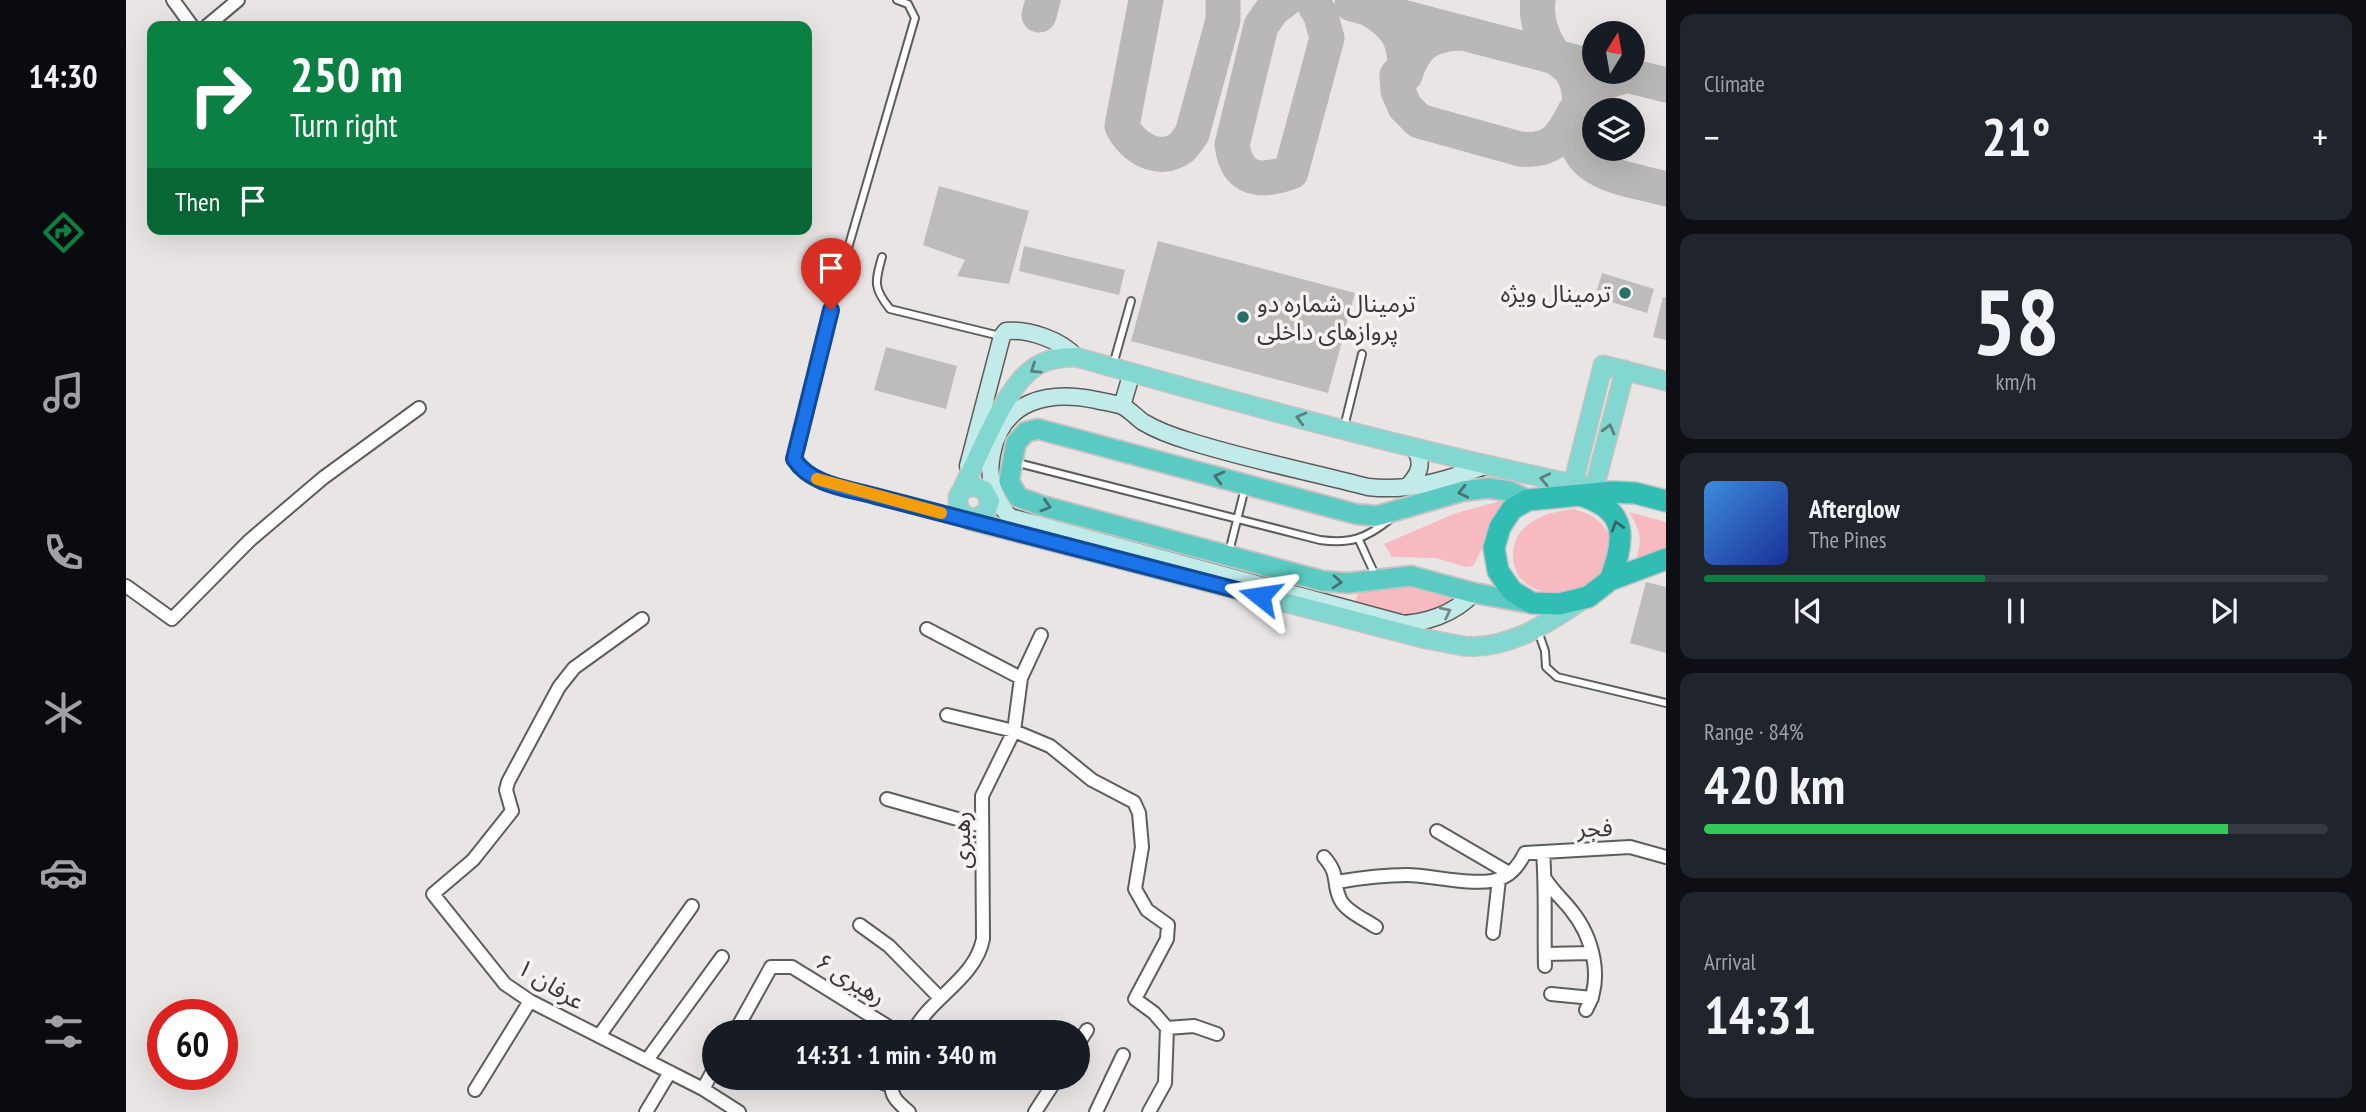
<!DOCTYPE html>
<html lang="en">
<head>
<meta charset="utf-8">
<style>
  :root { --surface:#171b24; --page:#20242c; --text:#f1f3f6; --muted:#9ea1a6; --line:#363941; --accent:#0b8043 }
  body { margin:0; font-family:"PT Sans Narrow","Noto Sans Arabic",sans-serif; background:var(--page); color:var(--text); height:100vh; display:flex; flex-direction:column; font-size:26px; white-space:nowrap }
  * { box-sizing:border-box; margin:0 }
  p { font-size:23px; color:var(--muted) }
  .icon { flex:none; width:38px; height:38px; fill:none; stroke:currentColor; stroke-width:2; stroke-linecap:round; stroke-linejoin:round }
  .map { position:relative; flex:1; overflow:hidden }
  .side { display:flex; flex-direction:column; gap:14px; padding:14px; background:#0d0f14; width:700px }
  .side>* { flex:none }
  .banner { position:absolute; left:21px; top:21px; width:665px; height:214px; border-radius:14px; box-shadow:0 7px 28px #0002; background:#0b8043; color:#fff; overflow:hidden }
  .needle { width:46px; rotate:11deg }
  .fabs { position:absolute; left:1456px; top:21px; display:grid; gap:14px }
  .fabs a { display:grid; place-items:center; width:63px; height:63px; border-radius:50%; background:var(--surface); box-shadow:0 7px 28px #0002; font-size:35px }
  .speed { position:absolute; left:21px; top:999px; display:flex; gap:14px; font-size:35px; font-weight:700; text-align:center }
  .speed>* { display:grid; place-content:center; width:91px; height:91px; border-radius:50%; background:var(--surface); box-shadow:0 7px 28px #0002; line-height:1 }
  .speed .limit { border:10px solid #d22; background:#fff; color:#111 }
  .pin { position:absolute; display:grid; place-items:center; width:60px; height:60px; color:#fff; margin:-72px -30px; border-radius:50% 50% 50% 0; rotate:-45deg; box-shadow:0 0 7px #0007 }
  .pin .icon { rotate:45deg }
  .me { position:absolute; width:77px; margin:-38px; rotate:285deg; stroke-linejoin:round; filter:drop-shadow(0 0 5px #0008) }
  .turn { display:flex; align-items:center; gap:24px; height:147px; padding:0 28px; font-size:32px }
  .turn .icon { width:91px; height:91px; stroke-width:2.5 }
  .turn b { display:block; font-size:49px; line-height:60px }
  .then { display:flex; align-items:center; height:66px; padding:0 28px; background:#0003; gap:14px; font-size:26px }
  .big { font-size:52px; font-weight:700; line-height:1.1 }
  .side .card { flex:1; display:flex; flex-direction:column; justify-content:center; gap:10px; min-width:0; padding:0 24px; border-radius:14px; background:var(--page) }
  .side .dial { align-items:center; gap:0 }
  .dial b { font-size:91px; line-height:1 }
  .song { display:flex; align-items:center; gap:21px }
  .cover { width:84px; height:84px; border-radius:10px; background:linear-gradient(135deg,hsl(210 70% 55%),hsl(230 70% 35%)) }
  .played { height:7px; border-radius:4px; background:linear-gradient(90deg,var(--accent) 45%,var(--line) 45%) }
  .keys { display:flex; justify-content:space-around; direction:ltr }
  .heat { display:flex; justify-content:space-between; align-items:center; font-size:38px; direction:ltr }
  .charge { height:10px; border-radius:5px; background:linear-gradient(90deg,#34c759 84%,var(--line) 0) }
  .trip { position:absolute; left:576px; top:1020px; width:388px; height:70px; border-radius:35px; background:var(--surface); box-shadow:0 7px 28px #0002; font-weight:700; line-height:70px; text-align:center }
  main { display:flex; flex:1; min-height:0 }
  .tab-bar { display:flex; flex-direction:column; width:126px; justify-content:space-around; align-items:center; background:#090b0e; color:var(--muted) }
  .tab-bar .icon { width:49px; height:49px }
  .tab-bar .selected { color:var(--accent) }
  .tab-bar b { font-size:32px; color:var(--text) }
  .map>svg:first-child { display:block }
</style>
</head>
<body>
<main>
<nav class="tab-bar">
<b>14:30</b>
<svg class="icon selected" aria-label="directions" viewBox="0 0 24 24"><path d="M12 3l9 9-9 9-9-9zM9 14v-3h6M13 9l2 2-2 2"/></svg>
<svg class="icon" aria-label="music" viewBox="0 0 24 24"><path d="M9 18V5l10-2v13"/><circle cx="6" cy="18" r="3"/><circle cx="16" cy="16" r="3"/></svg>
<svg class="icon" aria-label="phone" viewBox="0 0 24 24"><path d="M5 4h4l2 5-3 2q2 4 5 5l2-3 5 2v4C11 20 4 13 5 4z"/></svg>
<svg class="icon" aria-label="climate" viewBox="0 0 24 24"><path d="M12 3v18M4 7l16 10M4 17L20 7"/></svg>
<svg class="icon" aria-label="car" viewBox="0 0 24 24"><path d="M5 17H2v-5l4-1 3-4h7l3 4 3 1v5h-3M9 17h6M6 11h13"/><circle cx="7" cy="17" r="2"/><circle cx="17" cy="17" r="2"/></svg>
<svg class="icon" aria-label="filters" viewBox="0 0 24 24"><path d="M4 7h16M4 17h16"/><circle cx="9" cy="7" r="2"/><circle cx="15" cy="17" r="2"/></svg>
</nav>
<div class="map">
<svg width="1540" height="1112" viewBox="0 0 1540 1112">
  <rect width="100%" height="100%" fill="#e9e5e5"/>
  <path fill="#f8bac1" d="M1382 499 1347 566 1339 567 1310 558 1266 557 1258 544 1330 513Z
    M1448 509C1469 515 1478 522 1486 542 1484 551 1482 565 1476 573 1459 595 1419 601 1397 581 1390 575 1388 566 1387 557 1385 524 1421 511 1448 509Z
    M1503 512 1540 522V552L1507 566C1517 543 1516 533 1503 512Z
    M1275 587 1295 588 1329 598C1296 623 1266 613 1229 606L1232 593Z"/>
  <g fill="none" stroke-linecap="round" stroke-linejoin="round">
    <path stroke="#bab7b7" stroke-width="35" d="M1020 0 996 126C1006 147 1033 165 1056 147 1059 144 1063 138 1066 134L1097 20V0
      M1159 0 1146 10 1135 26 1106 145C1111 181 1134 183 1165 172L1201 38 1195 16 1186 0
      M1412 0C1409 19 1417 42 1430 57 1433 61 1439 63 1443 68 1453 80 1454 95 1454 110 1467 86 1477 81 1503 75
      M1226 4 1468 67
      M1245 10C1274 27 1280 43 1279 75 1289 44 1303 34 1336 33
      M913 15 917 0
      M1489 72 1540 85
      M1271 75 1272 91 1279 107 1293 121 1394 149C1426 152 1435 139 1449 111 1440 175 1493 176 1540 189"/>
  </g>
  <path fill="#bebbbb" d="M813 186 903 211 883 284 831 276 839 260 797 245Z
    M1032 241 1229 293 1202 393 1005 341Z
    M898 246 999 270 993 295 893 271Z
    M1476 273 1528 289 1521 313 1469 297Z
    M1537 297 1540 298V340L1527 337Z
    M760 347 831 366 820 409 748 390Z
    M1520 582 1540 587V653L1504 643Z"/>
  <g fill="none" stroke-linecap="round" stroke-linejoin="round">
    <defs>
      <path id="service" d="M771 0 782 4 789 18 711 286 668 459 676 471 693 480 836 519
        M756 257C749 282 747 288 764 309L874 336
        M987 365 1005 301
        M1218 427 1236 354
        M888 462 1194 540C1224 544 1239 539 1263 520
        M1233 540 1250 577
        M1103 552 1119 488
        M1412 631 1419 651 1420 667 1431 677 1540 703"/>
      <path id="minor" d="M47 0 66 26
        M81 26 112 0
        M0 586 46 619 123 541 197 478 293 408
        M516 619 448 668 433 687 382 782 380 790 386 811 347 860 307 894 379 984 404 1001 577 1089 613 1112
        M801 629 895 678
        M821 715 888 731 924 746 966 780 1008 802 1013 813 1016 847 1009 889 1021 910 1042 925 1041 939 1009 999 1028 1013 1041 1028
        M761 799 856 826
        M1311 831 1383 873
        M1417 852C1420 890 1418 928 1419 966
        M1198 857C1214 875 1206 882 1214 899 1219 911 1240 920 1250 927
        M1420 880C1427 891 1437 900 1445 910 1467 937 1478 979 1460 1010
        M1211 882C1234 878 1257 875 1281 875 1307 875 1355 889 1378 877 1388 872 1394 863 1399 853L1504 847 1540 857
        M734 925 763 946 813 997
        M1367 933 1373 879
        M1419 954 1466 953
        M1425 994 1466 998
        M1041 1028 1068 1026 1091 1034
        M609 1032 645 967H666L771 1032
        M787 1032C805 997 849 979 857 939L856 796 888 731 895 678 915 635
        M473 1036 566 906
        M952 1044 961 1030
        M521 1060 596 957
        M745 1078 765 1086
        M766 1078C763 1095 770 1101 783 1112
        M577 1089 588 1069
        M349 1090 404 1001
        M520 1112 544 1072
        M909 1112 931 1078
        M970 1112 997 1055
        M1023 1112 1039 1083 1041 1028"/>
      <path id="secondary" d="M996 406 1006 372
        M842 466 876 336 880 331C903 329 935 340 950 357
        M1282 486C1293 474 1298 464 1289 449
        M1270 624C1299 624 1328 614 1348 593
        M1278 624 884 517C867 499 861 479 866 454 876 400 923 390 970 400 978 402 988 403 996 406 1003 409 1010 417 1017 422 1032 431 1049 437 1066 442 1124 460 1184 472 1242 487 1284 492 1320 480 1359 466"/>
      <path id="primary" d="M1447 484 1477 365 1540 381
        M1468 489 1499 370
        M835 491 846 486 858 490 864 501 860 513 849 518C836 517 831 509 832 497 853 461 877 383 914 364 925 358 937 357 950 357 1123 406 1296 453 1471 489
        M842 520 1300 639C1313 641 1325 644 1338 646 1381 650 1419 625 1453 602"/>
      <path id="trunk" d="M1402 500 1383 491 1362 488 1337 491 1251 516 1230 514 912 429 900 432 890 443 883 481 892 497 917 506 1197 581 1222 583 1285 576 1348 593 1404 603"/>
      <path id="motorway" d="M1456 496C1503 510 1499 541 1484 580
        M1540 501 1509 493 1486 492 1402 500 1386 509 1374 527 1368 548 1372 571 1386 591 1406 603 1433 604 1462 597 1484 580 1540 559"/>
    </defs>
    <use href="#service" stroke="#5f5c5c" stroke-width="10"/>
    <use href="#minor" stroke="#5f5c5c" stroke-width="16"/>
    <use href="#secondary" stroke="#5f5c5c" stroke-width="19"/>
    <use href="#primary" stroke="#c4c3c3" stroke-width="21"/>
    <use href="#trunk" stroke="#c4c3c3" stroke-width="23"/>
    <use href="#motorway" stroke="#c4c3c3" stroke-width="24"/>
    <use href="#service" stroke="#fff" stroke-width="6"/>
    <use href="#minor" stroke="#fff" stroke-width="12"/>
    <use href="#secondary" stroke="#c1ebe8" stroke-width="16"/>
    <use href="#primary" stroke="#83d7d1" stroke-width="18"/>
    <use href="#trunk" stroke="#5acac2" stroke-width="19"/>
    <use href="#motorway" stroke="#31bdb3" stroke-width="21"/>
  </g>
  <defs><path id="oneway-chevron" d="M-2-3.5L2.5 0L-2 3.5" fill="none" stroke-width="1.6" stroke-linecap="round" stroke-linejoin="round" transform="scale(1.75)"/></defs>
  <g stroke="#5a7f7c">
    <use href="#oneway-chevron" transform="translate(909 369) rotate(146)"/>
    <use href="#oneway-chevron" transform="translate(1175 418) rotate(-165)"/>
    <use href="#oneway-chevron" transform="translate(1483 429) rotate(-75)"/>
    <use href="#oneway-chevron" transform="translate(1419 479) rotate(-168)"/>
  </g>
  <g stroke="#46726f">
    <use href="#oneway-chevron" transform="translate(1093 477) rotate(-165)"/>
    <use href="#oneway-chevron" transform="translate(1337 492) rotate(167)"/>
    <use href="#oneway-chevron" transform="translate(920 506) rotate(17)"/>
    <use href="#oneway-chevron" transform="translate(1211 582) rotate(4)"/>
  </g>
  <use stroke="#366662" href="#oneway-chevron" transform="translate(1491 526) rotate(-107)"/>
  <use stroke="#768887" href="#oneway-chevron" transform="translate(1320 612) rotate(-26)"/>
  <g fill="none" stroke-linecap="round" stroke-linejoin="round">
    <defs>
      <path id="route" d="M705 310 668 459C685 485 720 488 749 496L1134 596"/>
    </defs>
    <use href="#route" stroke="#114b97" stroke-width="18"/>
    <use href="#route" stroke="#1a73e8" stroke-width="12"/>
    <path stroke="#f59e0b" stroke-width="12" d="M691 479 815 513"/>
  </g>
  <g fill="#27706a" stroke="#f6f2f3" stroke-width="2.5">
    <circle cx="1499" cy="293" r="7"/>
    <circle cx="1117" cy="317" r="7"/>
  </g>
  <g text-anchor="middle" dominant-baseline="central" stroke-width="7" stroke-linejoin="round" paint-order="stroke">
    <g font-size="24" fill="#393737" stroke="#f6f2f3" text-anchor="end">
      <text x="1485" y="293">ترمینال ویژه</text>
      <text x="1131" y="303" text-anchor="start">ترمینال شماره دو<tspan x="1131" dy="28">پروازهای داخلی</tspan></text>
    </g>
    <g font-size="24" fill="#393737" stroke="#f6f2f3">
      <text transform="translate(1469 828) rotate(-2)">فجر</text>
      <text transform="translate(835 840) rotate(-90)">رهبری</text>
      <text transform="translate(725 979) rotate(32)">رهبری ۶</text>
      <text transform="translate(425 984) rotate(32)">عرفان ۱</text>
    </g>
  </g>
</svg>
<div class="fabs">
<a><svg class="needle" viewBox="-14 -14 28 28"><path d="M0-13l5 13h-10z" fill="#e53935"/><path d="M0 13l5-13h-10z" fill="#9ea1a6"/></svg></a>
<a><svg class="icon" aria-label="layers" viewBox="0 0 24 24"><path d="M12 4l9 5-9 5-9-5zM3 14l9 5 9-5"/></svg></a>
</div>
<div class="speed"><div class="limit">60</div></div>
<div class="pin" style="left:705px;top:310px;background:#d93025"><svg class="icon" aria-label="arrive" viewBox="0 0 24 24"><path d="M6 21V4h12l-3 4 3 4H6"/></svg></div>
<svg class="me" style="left:1134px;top:596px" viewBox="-20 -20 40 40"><path d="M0-17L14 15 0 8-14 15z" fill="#1a73e8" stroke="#fff" stroke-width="4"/></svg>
<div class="trip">14:31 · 1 min · 340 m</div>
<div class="banner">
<div class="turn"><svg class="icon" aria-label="right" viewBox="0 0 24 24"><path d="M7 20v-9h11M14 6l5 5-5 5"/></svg><div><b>250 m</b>Turn right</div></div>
<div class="then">Then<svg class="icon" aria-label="arrive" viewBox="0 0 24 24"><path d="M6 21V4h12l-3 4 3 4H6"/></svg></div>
</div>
</div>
<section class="side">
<div class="card"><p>Climate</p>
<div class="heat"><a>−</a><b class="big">21°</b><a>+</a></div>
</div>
<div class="card dial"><b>58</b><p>km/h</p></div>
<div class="card">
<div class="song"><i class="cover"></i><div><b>Afterglow</b><p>The Pines</p></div></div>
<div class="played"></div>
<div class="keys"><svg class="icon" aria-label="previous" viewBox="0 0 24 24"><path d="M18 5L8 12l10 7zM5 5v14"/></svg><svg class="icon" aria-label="pause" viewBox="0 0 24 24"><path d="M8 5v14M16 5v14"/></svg><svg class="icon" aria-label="next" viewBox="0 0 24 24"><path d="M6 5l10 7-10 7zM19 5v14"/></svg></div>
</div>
<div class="card"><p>Range · 84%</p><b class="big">420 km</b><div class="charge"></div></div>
<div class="card"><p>Arrival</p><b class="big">14:31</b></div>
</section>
</main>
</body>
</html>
